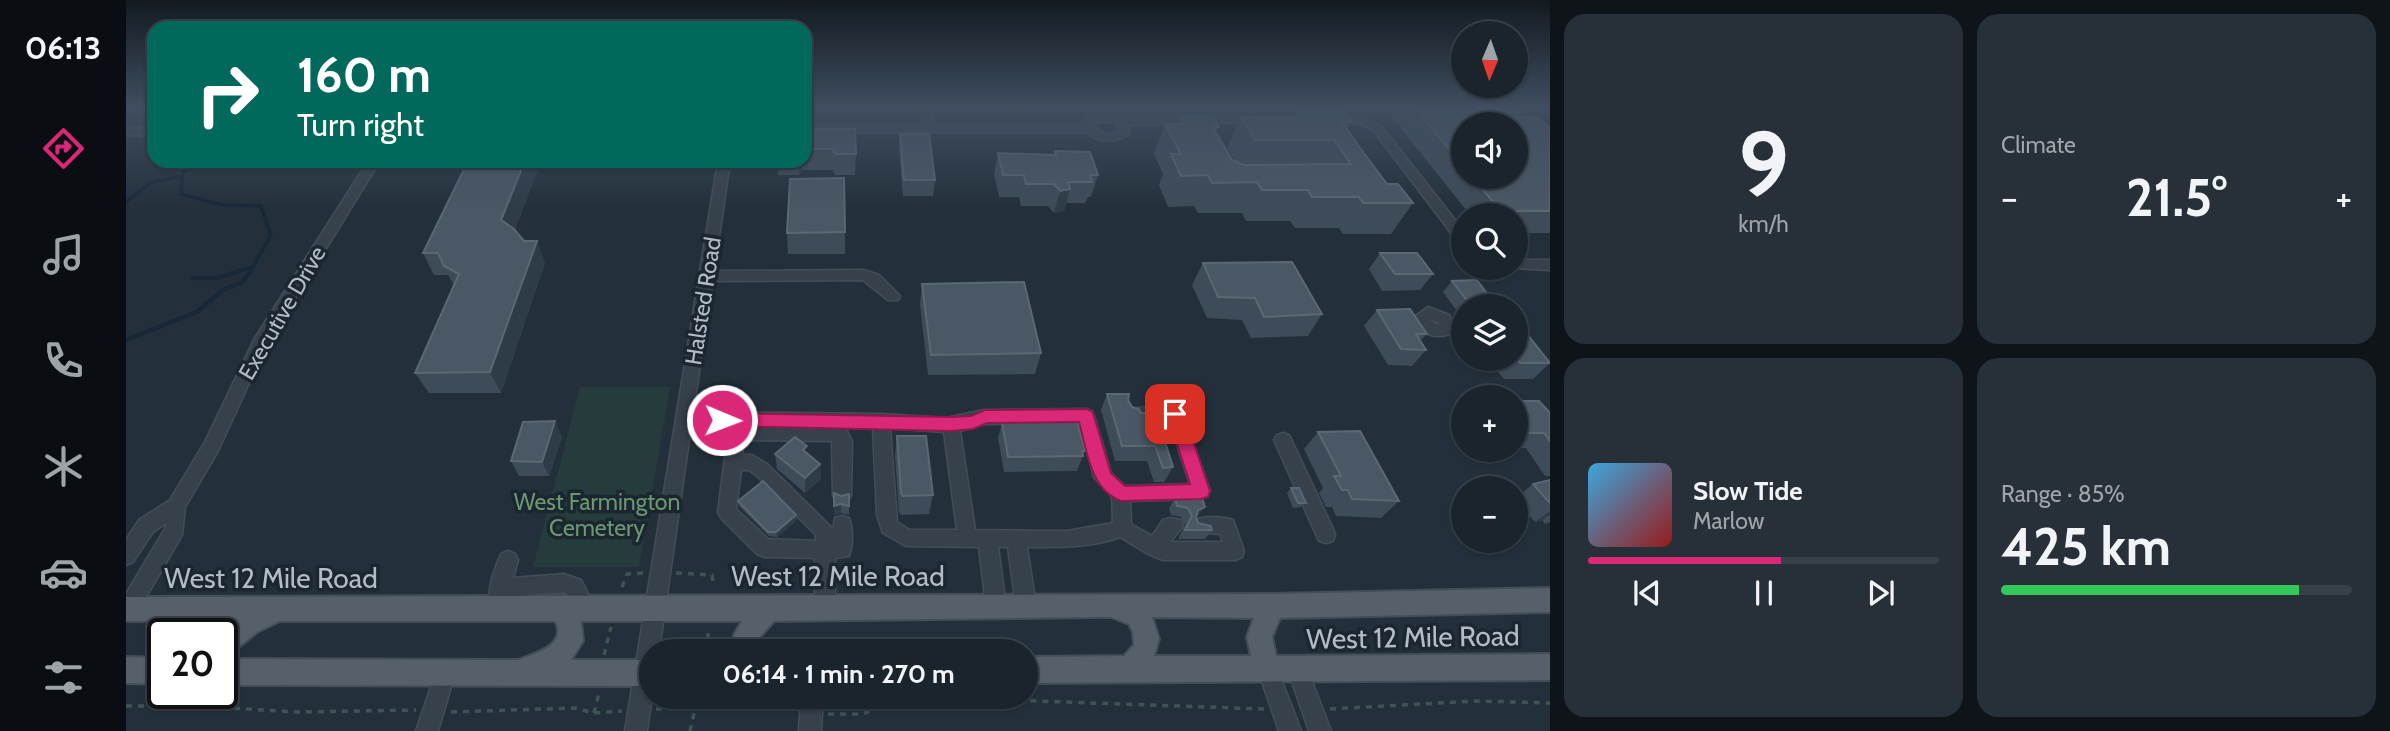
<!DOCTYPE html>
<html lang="en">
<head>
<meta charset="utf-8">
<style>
  :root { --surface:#1a242c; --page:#273038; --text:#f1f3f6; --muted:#9fa4a9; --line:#384148; --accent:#db2777 }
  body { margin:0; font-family:Cabin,sans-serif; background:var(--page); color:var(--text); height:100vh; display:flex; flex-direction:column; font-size:26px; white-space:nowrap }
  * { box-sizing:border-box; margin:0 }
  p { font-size:23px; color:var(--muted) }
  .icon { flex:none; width:38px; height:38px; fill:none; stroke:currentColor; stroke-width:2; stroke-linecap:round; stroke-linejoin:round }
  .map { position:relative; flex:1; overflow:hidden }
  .panel { display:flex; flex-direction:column; gap:14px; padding:14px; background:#0e1418; width:840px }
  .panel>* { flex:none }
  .top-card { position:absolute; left:21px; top:21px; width:665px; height:147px; border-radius:21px; box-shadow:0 2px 5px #0004,0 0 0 2px var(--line); background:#00695c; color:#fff; overflow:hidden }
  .needle { width:46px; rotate:182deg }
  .tools { position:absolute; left:1325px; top:21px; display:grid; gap:14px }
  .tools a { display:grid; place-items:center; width:77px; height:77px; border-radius:50%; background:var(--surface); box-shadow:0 2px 5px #0004,0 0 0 2px var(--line); font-size:35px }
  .speed { position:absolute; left:21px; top:618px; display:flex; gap:14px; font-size:35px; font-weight:700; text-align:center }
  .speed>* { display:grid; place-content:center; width:91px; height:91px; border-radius:50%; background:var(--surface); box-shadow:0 2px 5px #0004,0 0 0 2px var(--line); line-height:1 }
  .speed .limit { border:4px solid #111; border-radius:10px; background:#fff; color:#111 }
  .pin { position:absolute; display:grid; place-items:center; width:60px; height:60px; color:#fff; margin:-30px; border-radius:14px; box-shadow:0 4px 10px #0006 }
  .me { position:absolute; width:77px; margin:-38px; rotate:91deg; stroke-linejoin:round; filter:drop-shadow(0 0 5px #0008) }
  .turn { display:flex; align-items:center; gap:24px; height:147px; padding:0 35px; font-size:32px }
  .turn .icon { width:91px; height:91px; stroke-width:2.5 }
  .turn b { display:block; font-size:49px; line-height:60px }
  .big { font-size:52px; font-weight:700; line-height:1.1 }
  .panel .widget { flex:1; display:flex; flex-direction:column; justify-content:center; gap:10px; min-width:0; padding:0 24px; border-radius:21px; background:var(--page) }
  .panel .dial { align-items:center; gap:0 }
  .dial b { font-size:91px; line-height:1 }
  .song { display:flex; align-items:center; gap:21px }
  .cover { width:84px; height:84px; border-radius:10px; background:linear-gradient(135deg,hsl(200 70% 55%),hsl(0 70% 35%)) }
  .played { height:7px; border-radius:4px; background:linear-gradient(90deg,var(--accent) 55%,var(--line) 55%) }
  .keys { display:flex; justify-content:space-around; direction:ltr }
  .heat { display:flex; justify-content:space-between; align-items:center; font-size:38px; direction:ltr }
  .charge { height:10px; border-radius:5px; background:linear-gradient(90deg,#34c759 85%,var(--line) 0) }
  .panel .tiles { flex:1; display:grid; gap:14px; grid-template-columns:repeat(2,1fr) }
  .trip { position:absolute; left:513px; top:639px; width:399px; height:70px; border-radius:35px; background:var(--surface); box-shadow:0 2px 5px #0004,0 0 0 2px var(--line); font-weight:700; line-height:70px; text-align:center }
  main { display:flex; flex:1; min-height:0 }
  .tab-bar { display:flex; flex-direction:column; width:126px; justify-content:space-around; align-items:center; background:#0a0e12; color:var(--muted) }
  .tab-bar .icon { width:49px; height:49px }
  .tab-bar .current { color:var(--accent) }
  .tab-bar b { font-size:32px; color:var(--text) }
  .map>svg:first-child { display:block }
</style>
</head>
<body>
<main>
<nav class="tab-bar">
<b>06:13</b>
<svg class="icon current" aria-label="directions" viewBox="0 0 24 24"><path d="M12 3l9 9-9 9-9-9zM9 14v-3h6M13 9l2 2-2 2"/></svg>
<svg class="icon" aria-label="music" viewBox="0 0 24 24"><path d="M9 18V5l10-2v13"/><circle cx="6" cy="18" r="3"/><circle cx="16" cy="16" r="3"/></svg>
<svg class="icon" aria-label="phone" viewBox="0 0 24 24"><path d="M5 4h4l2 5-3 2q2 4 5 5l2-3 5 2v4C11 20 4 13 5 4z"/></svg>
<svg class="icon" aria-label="climate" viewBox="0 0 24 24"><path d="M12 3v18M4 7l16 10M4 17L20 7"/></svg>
<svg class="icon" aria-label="car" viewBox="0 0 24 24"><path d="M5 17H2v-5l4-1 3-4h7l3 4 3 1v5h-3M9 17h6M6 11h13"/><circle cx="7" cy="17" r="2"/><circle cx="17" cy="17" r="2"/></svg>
<svg class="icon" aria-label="filters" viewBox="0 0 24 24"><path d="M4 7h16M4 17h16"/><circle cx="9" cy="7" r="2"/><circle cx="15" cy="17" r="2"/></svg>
</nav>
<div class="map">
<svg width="1424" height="731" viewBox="0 0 1424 731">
  <rect width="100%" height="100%" fill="#23303b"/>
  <path fill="#253b3c" d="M454 387H544L513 567H407Z"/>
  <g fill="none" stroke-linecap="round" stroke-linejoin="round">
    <path stroke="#172838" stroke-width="3.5" d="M0 110 7 107
      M64 161 56 176 55 194 97 205 135 206 145 235 123 273
      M0 202 24 183 56 176
      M108 273 128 266"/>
    <path stroke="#172838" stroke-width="4.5" d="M67 278H92L113 271
      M0 340 71 312 97 290 116 282 125 271"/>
    <defs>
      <path id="minor" d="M793 107H805L807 124H956C970 108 982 117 999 119 1004 120 1012 117 1017 117L1133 116 1139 119 1133 122 1003 125 1004 133C990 144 973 143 960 132H679V124H796ZM975 121 988 123 994 130C984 136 974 135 968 125Z
        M1205 115 1237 118 1256 127 1337 230V244L1332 242 1248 131 1234 124 1201 120V116Z
        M0 127H28V135H0Z
        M242 161H254L141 344 92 451 59 507 56 535 9 616 0 618V594L40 527V523L27 532 7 562 0 565V540L13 520 44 500 79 442 129 338Z
        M592 161H604L588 271 738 270 753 275 774 296 772 300H762L737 280 587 281 567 412 755 414 820 418 858 410 960 409 966 411 968 416 985 473 999 486 1064 484 1043 421 1005 420 1003 415 1005 410 1011 408 1049 407 1055 409 1057 414 1084 491 1081 496 1075 499 1004 501 1005 524 1026 536 1037 520 1044 518 1055 520 1057 526 1044 542H1097L1094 534 1068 532 1066 526 1068 520C1080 516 1095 516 1107 520L1118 551 1116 557 1109 560H1037L1022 554 994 537C964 548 933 547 901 547L910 606 907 613 900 616 893 613 890 606 882 547H872L880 606 877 613 870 616 863 613 860 606 853 547 780 546 757 533 751 515 747 428 719 427 726 442 725 495 722 501 716 503 710 501 707 495 706 441 618 440 616 455H626L641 464 707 529 709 518 716 516 723 518C727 528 727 546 723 556L709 558V608L706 615 699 618 692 615 689 608V558L638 557 631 554 595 518 592 512 603 426H565L533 651H525L526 696 521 731H499ZM954 423 968 477 986 497 987 523 941 531 849 530 834 431 859 424ZM764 428 818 432 831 530H783L771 522ZM615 470H623L629 474 690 535V541L642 539 610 509Z
        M1390 260H1424V270L1385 268H1390Z
        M1302 307 1323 315 1330 329 1327 333C1309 340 1295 335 1287 318ZM1302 319 1312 322 1313 326Z
        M1157 433 1163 435 1207 529 1209 535 1207 541 1200 543 1193 541 1148 440 1151 435Z
        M382 551 389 554 392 560 387 578 438 574 455 580 462 594 458 617 451 620 444 617 441 610 442 595 438 592 381 597 379 602 372 604 365 602C360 589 370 566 375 554Z
        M1142 660 1149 663 1175 731H1153L1132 670 1135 663Z
        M1172 660 1179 663 1205 731H1183L1162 670 1165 663Z
        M319 663 326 666 329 673 312 731H290L312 666Z
        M675 696H697L695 731H673Z"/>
      <path id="major" d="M1424 588V612L1154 618 1146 637 1150 656 1424 654V680L900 683V657L998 656 1008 645 1007 632 1003 624 985 617H968L648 621 631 640 630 651H604L608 635 616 621H455L457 641 445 660H525V686L96 685V659L392 660C410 653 442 645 429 621H154L131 632 105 653 96 656V634H89L105 621H0V597L1148 594ZM1026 617 1128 618 1121 637 1125 656H1028L1033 639Z
        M0 657 37 658V684L0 683Z"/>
    </defs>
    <use href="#minor" stroke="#434d57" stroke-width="3"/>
    <use href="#major" stroke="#434d57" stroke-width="4"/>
    <path stroke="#3e5453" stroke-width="3.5" stroke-dasharray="6 6" stroke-linecap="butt" d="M550 573 586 575 588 587
      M496 587 501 574 518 573
      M580 651 583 629
      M478 655 485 627
      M606 696 642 705 668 707
      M574 704 575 696
      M0 706H70L171 712 290 710
      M530 709H560L588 697 601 696
      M1204 709 1350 701 1424 703
      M325 712 449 708 468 713 496 711
      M468 713 473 693
      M702 714H736L762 705 782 703 881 700 1138 709
      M564 731 570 705"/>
    <use href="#minor" fill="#37414b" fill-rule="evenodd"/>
    <use href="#major" fill="#55606b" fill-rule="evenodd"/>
  </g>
  <path fill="#3e4c59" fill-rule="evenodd" d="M1258 107H1387L1397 117 1424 128V233H1390V215H1344ZM1337 124 1390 177H1337Z
    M1172 111 1226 122 1222 130 1232 145 1261 184 1287 203 1265 234H1217L1213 228H1169L1164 221H1120L1116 213H1072L1068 206 1042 207 1033 185 1037 174 1028 154 1039 124H1051L1054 116 1093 127 1090 133 1106 160 1109 161 1101 148 1115 117H1169Z
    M679 129 730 154 729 175H709L707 170H676L673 175H652L651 161H679Z
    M774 134 809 180 807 196H777L773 150Z
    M929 151 972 175 965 197H962L959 203H940L938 211 928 213 922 206H895L893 197H873L868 174 872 153 928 155Z
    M342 161H407L411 172 389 229 398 241 419 263 375 393H303L289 373 328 285 322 275H308L297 253Z
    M719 232V254H662L661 233Z
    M1254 253 1307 274 1294 290 1256 291 1243 269Z
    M1077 263 1196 314 1182 336 1125 338 1116 320 1081 318 1066 285Z
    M1326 281 1368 303 1365 306H1337V314H1333L1317 292Z
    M796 284 915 353 909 374 802 375 794 305Z
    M1251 310 1301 334 1294 341 1300 350 1286 366 1262 365 1238 326Z
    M1390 334 1424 363 1407 379H1378L1372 372H1354L1345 359H1390Z
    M981 394 1002 400 1006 407 1015 413 1047 467 1038 482H1028L1021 461H989L975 410Z
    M1390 400 1424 413V476H1419L1400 448H1390Z
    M876 422 959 451 951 471 878 472 872 438Z
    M1192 432 1273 501 1255 518 1210 516 1206 507H1200L1193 493 1197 488 1178 449Z
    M771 436 807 495 803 514 775 515 773 512 769 456Z
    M436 437 423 476H393L385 461Z
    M649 454H682L694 464 695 479 679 493 651 469Z
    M1424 480V522L1419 524 1416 520 1409 522 1390 501V498L1407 484Z
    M1165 488 1180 503 1175 507 1167 508 1161 493Z
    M723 494V515L715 513 708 516 715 496Z
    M1049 498 1079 507 1070 517 1072 523 1086 530 1079 539H1052L1059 525 1055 517 1045 515 1043 508Z
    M612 501 670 515 671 520 651 537 643 536 613 506Z"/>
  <path fill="#2e3c48" d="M399 161H407L411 172 384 242 375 220Z
    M672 161H675L676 170 673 175Z
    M944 189 938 211 928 213 934 191Z
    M411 241 419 263 375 393 364 372Z
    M429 421 436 437 423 476 416 462Z
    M694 464 695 479 679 493V478Z
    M715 504V513L708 516V506Z
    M1079 507 1072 516 1066 519 1072 510Z
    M1424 511V515L1416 520 1409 522Z
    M670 515 671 520 651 537 650 532Z"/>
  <path fill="#4a5865" stroke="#5a6874" stroke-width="2" d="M1288 107H1387L1397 117H1412L1424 128V211H1375L1346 177H1390V124H1337V166Z
    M1172 111H1218L1226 122H1216L1232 145 1261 184H1272L1287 203H1237L1233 197H1186L1182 190H1136L1131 182 1086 183 1082 175 1055 176 1045 154H1055L1039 124H1058L1054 116 1086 115 1093 127H1087L1106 160 1118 165 1225 164 1208 140H1129L1115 117H1176Z
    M679 129H729L730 154H709L707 149H679Z
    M774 134H803L809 180H778Z
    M929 151 964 152 972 175H964L966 182H942L944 189 934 191 928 184H900L898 175H877L872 153 930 155Z
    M342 161H399L375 220 388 229 398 241H411L364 372 289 373 333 274 318 266 312 253H297Z
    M718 178 719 232 661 233 664 179Z
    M1254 253H1291L1307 274H1269Z
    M1166 262 1196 314 1138 317 1129 298 1092 297 1077 263Z
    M1351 280 1368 303H1343L1326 281Z
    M898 282 915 353 805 355 796 284Z
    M1284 309 1301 334H1290L1300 350 1275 349 1251 310Z
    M1390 334H1401L1424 363H1394L1390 357Z
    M981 394H1003L1002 400 1006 407 1013 409 1015 413H1030L1047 467 1037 468 1029 446H996Z
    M1362 396H1386L1388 397H1363Z
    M1390 400V401H1413L1424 413V441L1418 433H1390Z
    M429 421 416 462 385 461 397 422Z
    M951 421 959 451H956L957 456 882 457 876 422Z
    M1234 431 1273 501 1226 499 1222 490H1216L1208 476H1215L1192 432Z
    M771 436H800L807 495 777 496 775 493Z
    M669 437 681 446 677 450 694 464 679 478 649 454Z
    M1424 480V503L1407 484Z
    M637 481 670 515 650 532H642L612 501Z
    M1165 488H1173L1180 503H1172Z
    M708 493 715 496 723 494V506L715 504 708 506Z
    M1049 498H1076L1079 507 1072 510 1070 517 1072 523 1085 526 1086 530H1059L1066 516 1062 508 1051 506Z"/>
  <linearGradient id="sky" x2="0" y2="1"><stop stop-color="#131a20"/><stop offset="0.51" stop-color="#3f4e60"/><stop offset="1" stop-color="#3f4e60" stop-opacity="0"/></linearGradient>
  <rect width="1424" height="210" fill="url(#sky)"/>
  <path fill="#db2777" stroke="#8e194d" stroke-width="2" d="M1049 407 1055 409 1058 414 1084 491 1082 497 1075 499 995 501C964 490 961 450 953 422L861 423 847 429 825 431 596 426 590 424 587 420 590 415 596 413 825 417 845 416 859 410 960 409 966 411 968 416 985 473 999 486 1064 484 1041 414 1044 409Z"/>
  <g text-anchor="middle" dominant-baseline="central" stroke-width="7" stroke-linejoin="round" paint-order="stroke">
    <g font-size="23" fill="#b2bcc7" stroke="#1c2630">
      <text transform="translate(577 301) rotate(-81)">Halsted Road</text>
      <text transform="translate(156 313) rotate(-60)">Executive Drive</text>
    </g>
    <g font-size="23" fill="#6a9770" stroke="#1c2630">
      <text x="471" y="502">West Farmington<tspan x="471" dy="26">Cemetery</tspan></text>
    </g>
    <g font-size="28" fill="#b2bcc7" stroke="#1c2630">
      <text x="712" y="576">West 12 Mile Road</text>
      <text x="145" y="578">West 12 Mile Road</text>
      <text transform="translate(1287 637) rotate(-1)">West 12 Mile Road</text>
    </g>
  </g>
</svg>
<div class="tools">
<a><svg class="needle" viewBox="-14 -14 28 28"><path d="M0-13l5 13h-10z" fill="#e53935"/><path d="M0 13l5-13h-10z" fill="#9fa4a9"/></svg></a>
<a><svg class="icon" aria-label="sound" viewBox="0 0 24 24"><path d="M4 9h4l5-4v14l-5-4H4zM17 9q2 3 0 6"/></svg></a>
<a><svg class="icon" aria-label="search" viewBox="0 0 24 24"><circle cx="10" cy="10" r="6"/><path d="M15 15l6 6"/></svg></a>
<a><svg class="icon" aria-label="layers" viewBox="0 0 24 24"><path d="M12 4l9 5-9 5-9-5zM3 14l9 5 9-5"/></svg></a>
<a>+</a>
<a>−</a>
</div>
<div class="speed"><div class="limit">20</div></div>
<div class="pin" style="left:1049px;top:414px;background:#d93025"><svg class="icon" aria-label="arrive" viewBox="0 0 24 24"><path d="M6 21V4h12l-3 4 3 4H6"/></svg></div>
<svg class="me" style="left:596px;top:420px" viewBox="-20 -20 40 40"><circle r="17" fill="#db2777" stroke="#fff" stroke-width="3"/><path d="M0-11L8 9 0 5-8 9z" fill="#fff"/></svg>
<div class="trip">06:14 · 1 min · 270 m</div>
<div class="top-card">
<div class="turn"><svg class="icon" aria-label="right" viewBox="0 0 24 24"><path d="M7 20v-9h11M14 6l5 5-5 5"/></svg><div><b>160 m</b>Turn right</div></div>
</div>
</div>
<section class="panel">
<div class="tiles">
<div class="widget dial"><b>9</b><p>km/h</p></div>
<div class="widget"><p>Climate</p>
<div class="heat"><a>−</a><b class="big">21.5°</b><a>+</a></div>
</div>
<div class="widget">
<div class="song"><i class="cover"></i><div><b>Slow Tide</b><p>Marlow</p></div></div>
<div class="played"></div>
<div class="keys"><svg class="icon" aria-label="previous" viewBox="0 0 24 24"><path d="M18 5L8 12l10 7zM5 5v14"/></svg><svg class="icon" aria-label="pause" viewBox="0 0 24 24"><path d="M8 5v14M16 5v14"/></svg><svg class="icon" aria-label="next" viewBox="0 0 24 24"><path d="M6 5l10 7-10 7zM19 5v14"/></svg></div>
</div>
<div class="widget"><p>Range · 85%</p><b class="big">425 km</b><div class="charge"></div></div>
</div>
</section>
</main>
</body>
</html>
